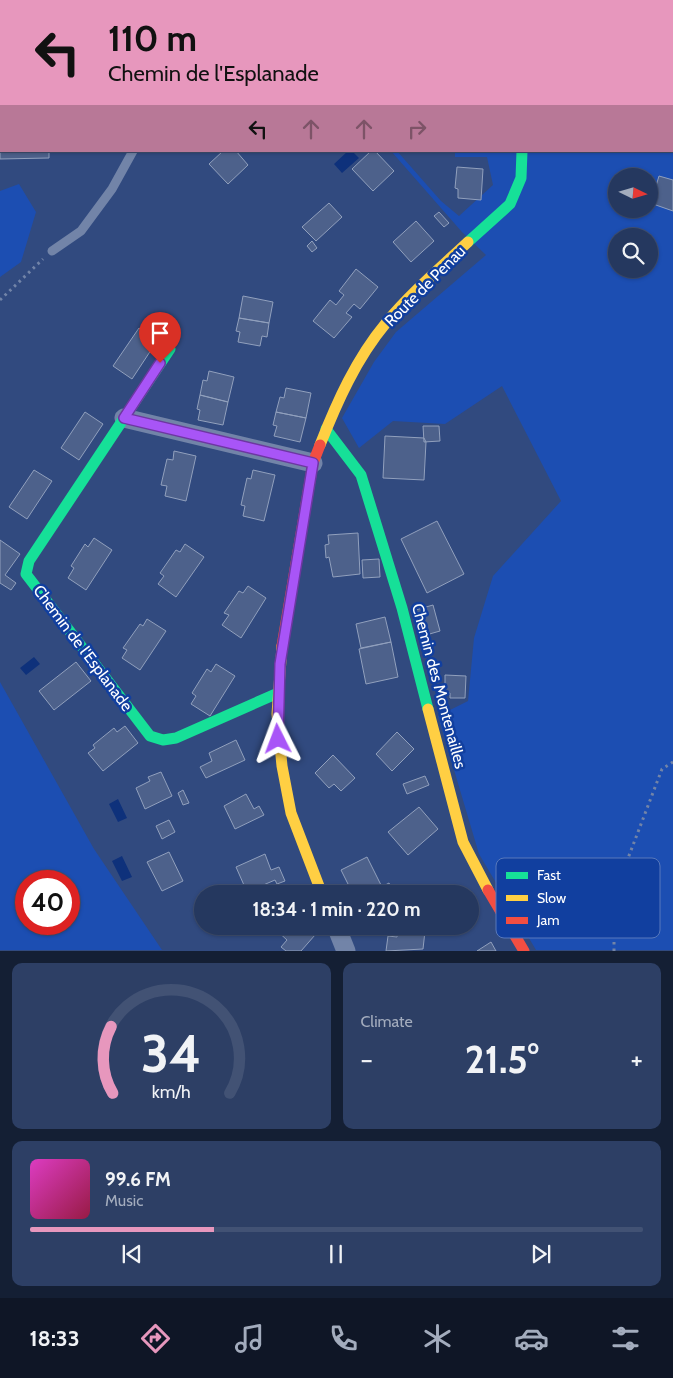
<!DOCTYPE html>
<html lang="en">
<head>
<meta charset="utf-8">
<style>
  :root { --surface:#25385f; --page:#2d3f65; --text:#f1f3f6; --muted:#a3acbd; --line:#425274; --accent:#e797bd }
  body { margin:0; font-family:Cabin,sans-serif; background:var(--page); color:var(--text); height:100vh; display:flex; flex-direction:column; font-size:19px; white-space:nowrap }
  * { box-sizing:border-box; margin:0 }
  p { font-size:16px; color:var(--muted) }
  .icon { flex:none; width:28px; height:28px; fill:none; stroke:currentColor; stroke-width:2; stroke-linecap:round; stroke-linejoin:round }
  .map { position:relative; height:951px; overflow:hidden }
  .sheet { display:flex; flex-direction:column; gap:12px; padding:12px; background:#141f34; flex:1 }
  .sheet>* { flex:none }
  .hud { position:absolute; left:0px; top:0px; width:674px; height:152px; box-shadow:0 1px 4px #0004,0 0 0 1px var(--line); background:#e797bd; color:#111; overflow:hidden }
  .needle { width:32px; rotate:95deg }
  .fabs { position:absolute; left:608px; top:168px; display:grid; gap:10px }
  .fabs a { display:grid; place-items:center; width:50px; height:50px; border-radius:50%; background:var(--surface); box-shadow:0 1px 4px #0004,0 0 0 1px var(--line); font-size:25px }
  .speed { position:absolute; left:15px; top:870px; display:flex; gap:10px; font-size:25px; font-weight:700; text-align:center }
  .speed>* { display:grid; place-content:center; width:65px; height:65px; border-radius:50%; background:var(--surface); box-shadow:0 1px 4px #0004,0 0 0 1px var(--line); line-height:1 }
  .speed .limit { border:8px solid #d22; background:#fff; color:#111 }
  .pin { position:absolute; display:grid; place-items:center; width:42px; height:42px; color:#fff; margin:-51px -21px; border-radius:50% 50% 50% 0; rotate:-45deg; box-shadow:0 0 5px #0007 }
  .pin .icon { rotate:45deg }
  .me { position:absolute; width:55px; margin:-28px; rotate:357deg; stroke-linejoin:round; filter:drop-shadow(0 0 4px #0008) }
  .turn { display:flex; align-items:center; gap:18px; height:105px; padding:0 25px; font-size:22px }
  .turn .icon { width:65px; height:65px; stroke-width:2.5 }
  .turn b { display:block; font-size:35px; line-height:42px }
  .lanes { display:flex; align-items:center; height:48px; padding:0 25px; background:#0003; justify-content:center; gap:25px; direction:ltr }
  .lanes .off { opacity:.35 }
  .big { font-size:38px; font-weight:700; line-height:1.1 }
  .sheet .tile { flex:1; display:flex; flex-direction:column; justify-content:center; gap:8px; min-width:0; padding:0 18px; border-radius:10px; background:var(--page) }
  .sheet .dial { align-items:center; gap:0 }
  .dial svg { height:130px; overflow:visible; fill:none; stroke:var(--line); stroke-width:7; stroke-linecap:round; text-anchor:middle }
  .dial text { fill:var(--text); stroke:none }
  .song { display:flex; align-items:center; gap:15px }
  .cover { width:60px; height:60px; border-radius:8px; background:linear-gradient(135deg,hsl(310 70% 55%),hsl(340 70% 35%)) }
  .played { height:5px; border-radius:2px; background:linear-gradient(90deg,var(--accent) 30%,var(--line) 30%) }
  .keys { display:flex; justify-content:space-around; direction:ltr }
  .heat { display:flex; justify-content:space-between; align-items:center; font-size:28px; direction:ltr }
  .sheet .tiles { flex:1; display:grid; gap:12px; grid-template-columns:1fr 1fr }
  .tile:last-child { grid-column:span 2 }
  .trip { position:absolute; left:194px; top:885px; width:285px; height:50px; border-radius:25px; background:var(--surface); box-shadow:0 1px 4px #0004,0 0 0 1px var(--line); font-weight:700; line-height:50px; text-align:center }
  .tabs { display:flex; height:80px; justify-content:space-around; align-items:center; background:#0f1626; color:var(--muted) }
  .tabs .icon { width:35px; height:35px }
  .tabs .on { color:var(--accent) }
  .tabs b { font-size:22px; color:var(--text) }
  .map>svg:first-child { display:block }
</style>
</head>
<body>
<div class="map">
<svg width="673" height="951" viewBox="0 0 673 951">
  <rect width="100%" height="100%" fill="#314a7f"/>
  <path fill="#1c4eb2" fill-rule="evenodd" d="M673 135V950H536L479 854 438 716 468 701 474 638 493 576 561 501 502 386 445 424 393 421 359 448 342 418 374 362 396 332 486 255 462 232 391 151H397L441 201 459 216 493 185 487 157H455V151H672ZM616 176H649V209H616ZM616 236H649V269H616Z
    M19 184 36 212 21 262 0 277V191Z
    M0 682 94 849 162 950H0ZM26 881H69V924H26Z"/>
  <path fill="#0e317b" d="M348 151H352L359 158 342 173 334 164Z
    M34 657 40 664 26 675 20 668Z
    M118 799 127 818 118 822 109 804Z
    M122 856 132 877 122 881 112 861Z"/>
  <path fill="#4d618b" stroke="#91a0bd" d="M332 0H364L332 1Z
    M0 41H1L0 88Z
    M0 119 1 151H49V158L0 159Z
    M223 151H236L248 165 228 184 209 164Z
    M371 151H375L394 171 373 191 352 169Z
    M457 167 483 169 481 200 458 198V189L455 188Z
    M659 176 673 180V211L653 204 655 197 653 196Z
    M329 203 342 217 316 241 302 227Z
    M439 212 449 223 444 227 434 216Z
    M416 221 434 241 411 262 393 242Z
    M312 241 317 248 312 252 307 246Z
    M356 269 378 287 360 309 354 304 346 313 352 317 334 338 313 321 330 300 336 305 344 295 339 291Z
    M243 296 273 302 269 323 239 318Z
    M239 318 269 323 267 337 262 336 260 346 238 342 240 332 236 331Z
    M139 328 157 341 132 379 113 366Z
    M209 371 234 377 228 402 200 395 203 380 207 381Z
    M286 388 311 393 306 418 276 412 280 397 284 398Z
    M200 395 228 402 223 425 198 420 200 410 197 409Z
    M85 412 103 424 79 460 61 448Z
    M276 412 306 418 300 442 274 436 277 426 273 425Z
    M423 426H439L440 441 424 442Z
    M385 436 424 438 426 442 424 480 383 478Z
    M174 451 196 456 186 501 165 496 167 486 161 485 167 459 173 460Z
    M34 470 52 481 27 519 9 507Z
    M253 470 275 475 264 521 243 516 245 506 241 505 247 478 251 479Z
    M437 521 464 574 427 593 401 539Z
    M358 533 360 574 333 577 329 557 326 558 325 545 329 544 328 535Z
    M94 538 112 550 86 590 68 578 74 568 71 566 85 544 88 547Z
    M0 540 20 554 5 575 16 583 11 590 0 583Z
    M185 544 204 557 176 597 158 584 164 576 160 573 176 550 180 552Z
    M379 559 380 577 363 578 362 560Z
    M248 586 266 598 241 638 222 625 229 615 224 613 239 591 243 593Z
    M433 605 440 631 419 637 412 611Z
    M385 617 391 642 361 648 356 624Z
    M147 619 166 631 140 670 122 658 127 650 123 648 140 624 143 626Z
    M391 642 398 677 366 684 359 649Z
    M76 662 91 681 54 710 39 691Z
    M216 664 235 676 210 716 191 704 196 696 192 693 207 669 211 672Z
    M445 675 466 676 465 698H450V693H445Z
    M125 726 138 743 103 771 88 753 95 748 93 745 114 728 117 732Z
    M397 732 414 749 392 771 376 754Z
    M236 740 245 760 206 778 200 767 212 761 209 753Z
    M333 755 355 778 341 791 334 784 329 788 315 773Z
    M161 772 172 796 145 809 136 788 150 781 148 777Z
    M425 776 429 785 407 794 403 784Z
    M183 790 189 803 183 805 178 793Z
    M246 794 254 809 259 806 264 815 235 829 224 806Z
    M419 807 438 829 408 855 388 832Z
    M169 820 175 832 162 839 156 826Z
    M169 852 183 881 162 891 147 862Z
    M265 854 271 870 279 867 285 881 277 884 275 880 247 892 236 867Z
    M367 857 381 885 363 894H353L341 870Z
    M389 883 395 894H375L374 891Z
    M278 926H306L315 935 301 951H286L281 947 287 940 275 929Z
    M398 928 425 931 423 949 386 951 388 936 397 937Z
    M491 942 496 951H477Z"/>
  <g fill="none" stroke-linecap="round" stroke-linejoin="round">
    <path stroke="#7284a8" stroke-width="3" stroke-dasharray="2.5 4" stroke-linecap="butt" d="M0 300 43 259
      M614 951V895L662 769 673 762"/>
    <path stroke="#7284a8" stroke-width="9" d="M238 1 239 0
      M0 12H1
      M0 100H1
      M52 251 81 231 112 189 133 151"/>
    <path stroke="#7284a8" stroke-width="19" d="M432 0 433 1
      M124 418 313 463
      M336 926 346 951"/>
    <path stroke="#16e098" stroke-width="11" d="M468 242 510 204 521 178 522 151
      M170 349 29 561 26 574 150 736 163 740 176 738 278 693
      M326 429 361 475 402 608 428 709"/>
    <path stroke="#ffcf43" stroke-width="11" d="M320 445C337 402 356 359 386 323 410 294 440 268 468 242
      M282 646 277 714 282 766 291 813 322 894
      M428 709 463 842 488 890"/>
    <path stroke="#f24e42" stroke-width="11" d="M282 646 313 463 320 445
      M488 890 524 951"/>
  </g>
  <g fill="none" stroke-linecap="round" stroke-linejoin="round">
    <defs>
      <path id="route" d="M160 363 124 418 313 463 280 664 278 739"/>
    </defs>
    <use href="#route" stroke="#6d37a1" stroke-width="12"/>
    <use href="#route" stroke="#a855f7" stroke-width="9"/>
  </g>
  <g text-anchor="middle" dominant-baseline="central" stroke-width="5" stroke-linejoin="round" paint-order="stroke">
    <g font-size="16" fill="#fff" stroke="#113f9f">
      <text transform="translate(425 286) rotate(-45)">Route de Penau</text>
      <text transform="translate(83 648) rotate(53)">Chemin de l'Esplanade</text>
      <text transform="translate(439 686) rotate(75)">Chemin des Montenailles</text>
    </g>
  </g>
  <rect x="496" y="858" width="164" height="80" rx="8" fill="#113f9f" stroke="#5879bc" stroke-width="1"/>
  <rect x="506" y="872" width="22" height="7" fill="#16e098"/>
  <rect x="506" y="895" width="22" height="6" fill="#ffcf43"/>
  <rect x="506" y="917" width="22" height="7" fill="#f24e42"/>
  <g font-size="14" fill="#fff">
    <text x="537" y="880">Fast</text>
    <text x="537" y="903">Slow</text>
    <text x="537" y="925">Jam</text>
  </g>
</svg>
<div class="fabs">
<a><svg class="needle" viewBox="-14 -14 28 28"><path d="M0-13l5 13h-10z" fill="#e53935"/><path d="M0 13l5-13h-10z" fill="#a3acbd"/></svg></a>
<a><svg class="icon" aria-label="search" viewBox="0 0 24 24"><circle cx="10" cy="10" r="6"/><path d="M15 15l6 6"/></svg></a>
</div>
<div class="speed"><div class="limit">40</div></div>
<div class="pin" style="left:160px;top:363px;background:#d93025"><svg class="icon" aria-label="arrive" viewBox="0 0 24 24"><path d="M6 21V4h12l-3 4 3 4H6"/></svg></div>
<svg class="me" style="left:278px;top:739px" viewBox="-20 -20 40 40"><path d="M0-17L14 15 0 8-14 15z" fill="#a855f7" stroke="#fff" stroke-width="4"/></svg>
<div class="trip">18:34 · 1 min · 220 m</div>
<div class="hud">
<div class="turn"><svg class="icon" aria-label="left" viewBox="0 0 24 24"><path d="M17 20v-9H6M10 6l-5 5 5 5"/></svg><div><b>110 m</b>Chemin de l'Esplanade</div></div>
<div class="lanes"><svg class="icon" aria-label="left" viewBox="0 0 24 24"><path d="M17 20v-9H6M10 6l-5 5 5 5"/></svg><svg class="icon off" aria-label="ahead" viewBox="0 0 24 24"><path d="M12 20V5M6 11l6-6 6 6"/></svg><svg class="icon off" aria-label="ahead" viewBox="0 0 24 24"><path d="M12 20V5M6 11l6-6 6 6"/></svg><svg class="icon off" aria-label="right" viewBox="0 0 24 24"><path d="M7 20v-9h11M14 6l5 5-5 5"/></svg></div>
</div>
</div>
<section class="sheet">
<div class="tiles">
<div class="tile dial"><svg viewBox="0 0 100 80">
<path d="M14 69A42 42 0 1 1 86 69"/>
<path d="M14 69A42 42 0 0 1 13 28" stroke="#e797bd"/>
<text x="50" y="56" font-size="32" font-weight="700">34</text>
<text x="50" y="72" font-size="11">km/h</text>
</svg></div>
<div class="tile"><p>Climate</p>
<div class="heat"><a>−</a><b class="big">21.5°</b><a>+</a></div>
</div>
<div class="tile">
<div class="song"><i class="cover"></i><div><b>99.6 FM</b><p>Music</p></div></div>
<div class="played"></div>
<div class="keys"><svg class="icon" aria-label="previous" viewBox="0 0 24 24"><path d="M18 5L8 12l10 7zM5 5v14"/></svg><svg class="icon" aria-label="pause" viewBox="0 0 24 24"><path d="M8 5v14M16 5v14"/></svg><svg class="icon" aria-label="next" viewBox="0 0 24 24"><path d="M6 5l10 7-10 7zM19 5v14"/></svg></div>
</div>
</div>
</section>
<nav class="tabs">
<b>18:33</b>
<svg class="icon on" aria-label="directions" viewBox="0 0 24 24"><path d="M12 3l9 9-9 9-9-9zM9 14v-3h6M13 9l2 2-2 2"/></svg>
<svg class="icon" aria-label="music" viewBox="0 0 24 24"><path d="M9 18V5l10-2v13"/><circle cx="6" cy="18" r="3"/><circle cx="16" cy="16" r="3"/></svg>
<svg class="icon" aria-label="phone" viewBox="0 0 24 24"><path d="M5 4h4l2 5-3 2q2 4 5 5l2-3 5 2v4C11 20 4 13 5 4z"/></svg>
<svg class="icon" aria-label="climate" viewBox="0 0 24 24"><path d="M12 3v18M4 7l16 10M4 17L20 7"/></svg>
<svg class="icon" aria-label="car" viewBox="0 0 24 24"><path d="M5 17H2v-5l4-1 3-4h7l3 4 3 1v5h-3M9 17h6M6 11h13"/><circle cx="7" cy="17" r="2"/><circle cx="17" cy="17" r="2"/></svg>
<svg class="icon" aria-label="filters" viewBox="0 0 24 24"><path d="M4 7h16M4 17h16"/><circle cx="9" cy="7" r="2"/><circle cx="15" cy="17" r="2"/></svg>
</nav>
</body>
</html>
